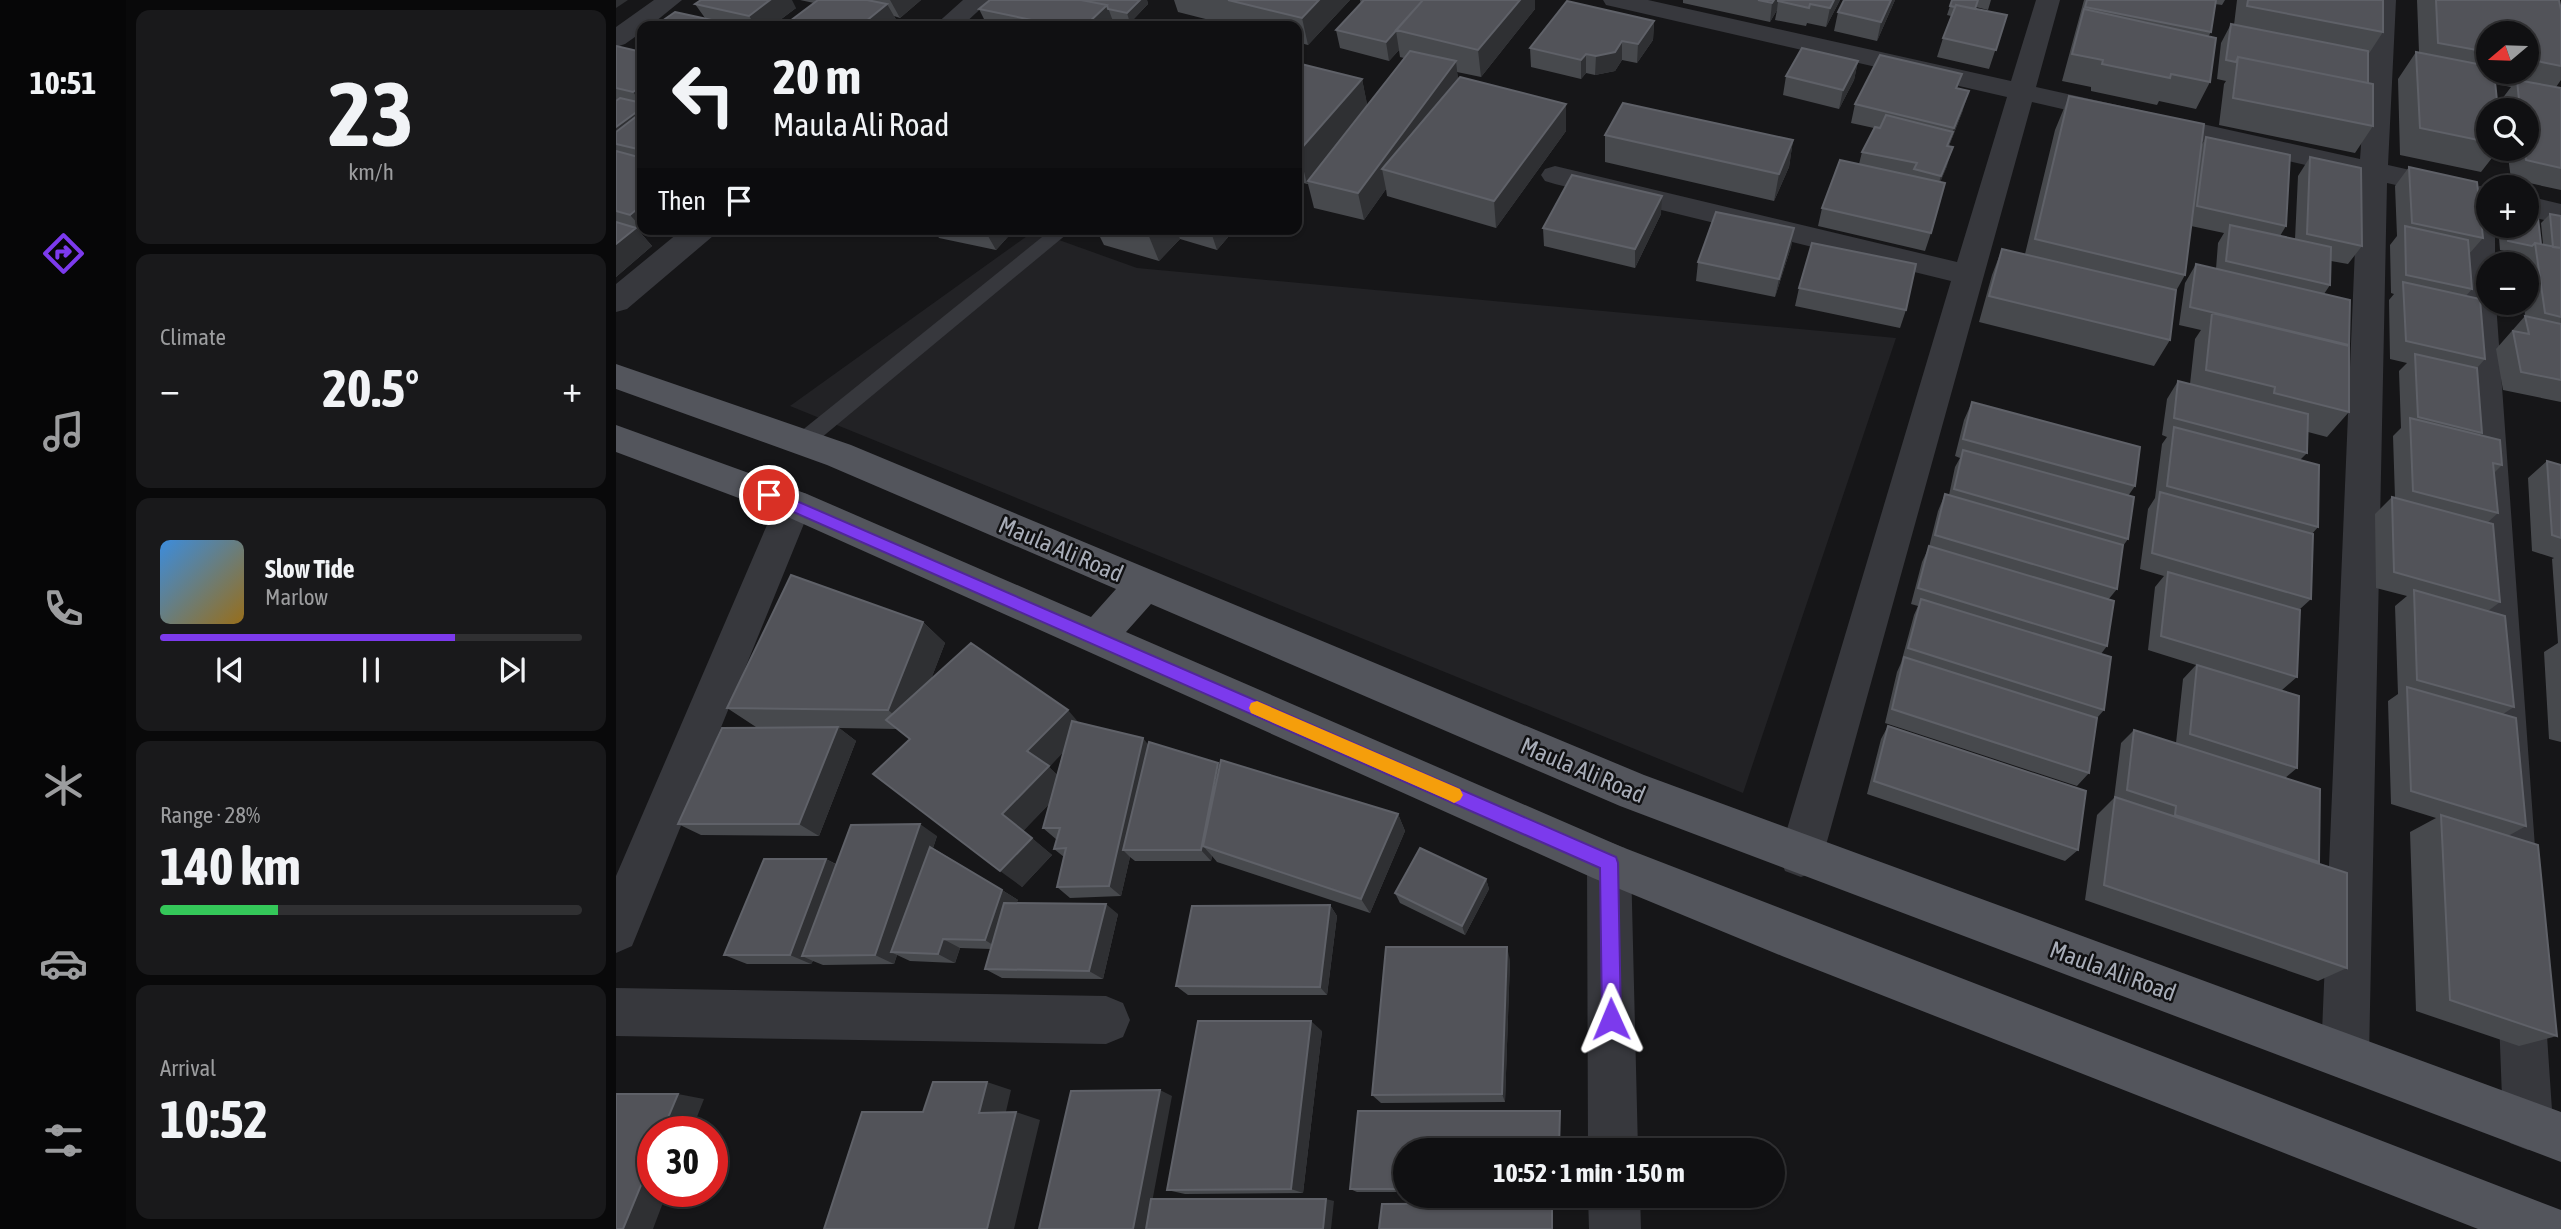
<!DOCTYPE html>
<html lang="en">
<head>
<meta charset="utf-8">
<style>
  :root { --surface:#101012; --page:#19191b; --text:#f1f3f6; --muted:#9c9d9f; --line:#303032; --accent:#7c3aed }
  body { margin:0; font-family:"Asap Condensed",sans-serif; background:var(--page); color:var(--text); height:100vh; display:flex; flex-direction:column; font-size:26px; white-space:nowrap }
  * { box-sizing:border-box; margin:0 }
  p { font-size:23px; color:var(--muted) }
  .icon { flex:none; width:38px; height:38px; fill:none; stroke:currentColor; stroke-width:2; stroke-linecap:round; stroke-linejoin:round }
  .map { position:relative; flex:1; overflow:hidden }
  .details { display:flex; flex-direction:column; gap:10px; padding:10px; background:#09090a; width:490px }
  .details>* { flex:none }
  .top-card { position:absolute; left:21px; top:21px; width:665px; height:214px; border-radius:14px; box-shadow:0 2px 5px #0004,0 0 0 2px var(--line); background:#101012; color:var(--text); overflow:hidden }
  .needle { width:46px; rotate:251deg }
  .controls { position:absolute; left:1860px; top:21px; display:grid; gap:14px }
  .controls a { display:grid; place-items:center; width:63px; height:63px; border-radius:50%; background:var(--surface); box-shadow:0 2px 5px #0004,0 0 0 2px var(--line); font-size:35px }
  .speed { position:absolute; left:21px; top:1116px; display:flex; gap:14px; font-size:35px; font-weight:700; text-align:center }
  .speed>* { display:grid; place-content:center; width:91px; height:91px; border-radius:50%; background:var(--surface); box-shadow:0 2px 5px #0004,0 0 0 2px var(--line); line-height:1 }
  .speed .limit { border:10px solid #d22; background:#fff; color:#111 }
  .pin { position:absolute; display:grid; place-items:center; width:60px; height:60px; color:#fff; margin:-30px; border:4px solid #fff; border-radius:50%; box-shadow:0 2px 7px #0007 }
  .me { position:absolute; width:77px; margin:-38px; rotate:359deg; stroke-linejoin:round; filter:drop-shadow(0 0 5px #0008) }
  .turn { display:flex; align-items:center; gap:24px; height:147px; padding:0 21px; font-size:32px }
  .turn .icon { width:91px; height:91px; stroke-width:2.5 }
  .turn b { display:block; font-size:49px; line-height:60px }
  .then { display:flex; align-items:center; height:66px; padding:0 21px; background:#0003; gap:14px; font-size:26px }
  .big { font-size:52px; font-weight:700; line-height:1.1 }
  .details .tile { flex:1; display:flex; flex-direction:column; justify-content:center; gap:10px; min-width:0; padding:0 24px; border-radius:14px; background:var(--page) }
  .details .dial { align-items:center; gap:0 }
  .dial b { font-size:91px; line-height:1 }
  .song { display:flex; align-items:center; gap:21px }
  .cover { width:84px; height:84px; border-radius:10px; background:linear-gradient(135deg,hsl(210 70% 55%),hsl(40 70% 35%)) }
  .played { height:7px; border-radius:4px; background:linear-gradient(90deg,var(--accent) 70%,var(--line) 70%) }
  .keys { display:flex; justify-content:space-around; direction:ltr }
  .heat { display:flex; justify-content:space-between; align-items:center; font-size:38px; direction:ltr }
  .charge { height:10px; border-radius:5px; background:linear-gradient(90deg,#34c759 28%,var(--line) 0) }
  .trip { position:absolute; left:777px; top:1138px; width:392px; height:70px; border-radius:35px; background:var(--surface); box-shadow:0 2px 5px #0004,0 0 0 2px var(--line); font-weight:700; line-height:70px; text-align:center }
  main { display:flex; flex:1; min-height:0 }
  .menu { display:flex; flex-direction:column; width:126px; justify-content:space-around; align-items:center; background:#060607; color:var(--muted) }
  .menu .icon { width:49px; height:49px }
  .menu .selected { color:var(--accent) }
  .menu b { font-size:32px; color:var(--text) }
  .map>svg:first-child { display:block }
</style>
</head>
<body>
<main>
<nav class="menu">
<b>10:51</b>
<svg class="icon selected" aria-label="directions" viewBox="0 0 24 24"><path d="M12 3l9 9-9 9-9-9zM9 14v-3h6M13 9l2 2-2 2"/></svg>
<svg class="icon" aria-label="music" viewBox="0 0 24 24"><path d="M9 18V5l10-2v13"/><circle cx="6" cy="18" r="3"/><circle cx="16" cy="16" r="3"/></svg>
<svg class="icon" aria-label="phone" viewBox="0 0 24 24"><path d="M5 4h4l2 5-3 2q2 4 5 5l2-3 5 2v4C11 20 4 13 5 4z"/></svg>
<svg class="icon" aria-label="climate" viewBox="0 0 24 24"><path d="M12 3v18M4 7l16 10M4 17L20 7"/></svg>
<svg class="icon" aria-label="car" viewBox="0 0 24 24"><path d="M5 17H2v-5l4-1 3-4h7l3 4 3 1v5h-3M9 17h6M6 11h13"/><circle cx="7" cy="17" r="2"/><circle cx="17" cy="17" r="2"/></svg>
<svg class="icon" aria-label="filters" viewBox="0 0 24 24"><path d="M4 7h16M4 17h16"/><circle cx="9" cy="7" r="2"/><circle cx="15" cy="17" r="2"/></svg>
</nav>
<section class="details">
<div class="tile dial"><b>23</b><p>km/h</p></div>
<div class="tile"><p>Climate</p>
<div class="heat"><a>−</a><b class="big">20.5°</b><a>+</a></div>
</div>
<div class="tile">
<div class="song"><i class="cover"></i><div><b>Slow Tide</b><p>Marlow</p></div></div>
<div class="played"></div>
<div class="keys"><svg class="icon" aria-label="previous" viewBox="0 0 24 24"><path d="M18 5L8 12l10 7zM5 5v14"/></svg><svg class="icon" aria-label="pause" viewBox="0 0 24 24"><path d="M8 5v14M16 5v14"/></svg><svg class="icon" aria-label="next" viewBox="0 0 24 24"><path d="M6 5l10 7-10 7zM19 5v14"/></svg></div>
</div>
<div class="tile"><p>Range · 28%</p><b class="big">140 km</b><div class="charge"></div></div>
<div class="tile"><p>Arrival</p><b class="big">10:52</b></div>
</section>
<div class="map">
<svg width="1945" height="1229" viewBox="0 0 1945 1229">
  <rect width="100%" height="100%" fill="#161618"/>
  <path fill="#222225" d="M418 231 521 268 1280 338 1127 793 174 406Z"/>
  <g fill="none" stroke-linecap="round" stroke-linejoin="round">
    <path fill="#37383d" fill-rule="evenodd" d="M436 229H457L193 448 186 450 179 448 176 442 179 436Z"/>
    <path fill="#37383d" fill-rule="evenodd" d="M38 0H66L34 26H26V32L9 44 0 47V27Z
      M347 0H374L346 26H318Z
      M987 0H1032L1395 81 1420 0H1444L1420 87 1744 159 1756 0H1780L1772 165 1847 182 1852 189 1847 196 1837 198 1771 183 1753 1056 1746 1073 1729 1080 1712 1073 1705 1056 1742 177 1416 102 1207 856 1201 871 1185 877 1169 871 1163 856 1335 281 939 184 929 181 925 175 929 169 939 166 1341 262 1391 97 999 7 990 5Z
      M1864 186 1872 188V226H1879V264H1872V303H1880L1922 889 1916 905 1900 911 1884 905 1878 889 1848 316 1849 195 1854 188Z
      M1911 196 1945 204V224L1911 216Z
      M67 229H101L97 236 11 309 0 312V284Z
      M178 490 191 494 196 504 16 946 0 953V876L160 504 165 494Z
      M993 842 1009 848 1015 863 1022 1150H972L971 863 977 848Z
      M1905 968 1922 974 1928 991 1937 1125 1930 1143 1912 1150 1894 1143 1887 1125 1882 991 1888 974Z
      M0 988 490 996 507 1003 514 1020 507 1037 490 1044 0 1036Z
      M972 1195H1024L1025 1229H973Z"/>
    <path fill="#53555c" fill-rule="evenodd" d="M0 364 235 445 1028 775 1945 1112V1162L1004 806 535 604 510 632 1006 847 1945 1210V1229H1862L1166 956 977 878 165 514 0 452V425L191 494 475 617 500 589 211 465 0 389Z"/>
  </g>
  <path fill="#47494d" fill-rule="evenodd" d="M184 0H305L284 18 278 16 282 23 278 26H171L170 24 198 3Z
    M374 0H531L532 4 514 23 496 19 498 24 496 26H338L371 25 363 9Z
    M558 0H734L692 45 681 42V26H617L562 12Z
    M744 0H919V9L865 77 841 72 842 79 950 131 880 228 771 196 770 189 748 220 698 208 692 184H691L681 181V63L746 79 751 105 788 58 784 57 783 50 773 61 724 48 720 30 745 4Z
    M1067 0H1224L1210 27 1191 23 1190 26 1159 20 1161 10 1154 22 1067 3Z
    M1279 0 1261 41 1218 31 1222 12Z
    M1336 0H1375L1372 10 1360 7 1359 9 1391 15 1373 69 1321 57 1327 38 1335 16 1331 15Z
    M1468 0H1609L1606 5 1599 4 1595 32 1592 37 1594 82 1580 109 1543 101 1541 105 1475 91V87L1446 81Z
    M1621 0H1767V32L1752 55V83L1757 126 1739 153 1603 125 1608 84 1610 81 1601 79 1605 43 1615 24 1618 25Z
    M1801 0H1943L1945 10V80L1940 87 1945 88V190L1895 179 1891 149H1911V110H1888L1886 99 1895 87 1880 84 1872 149H1883L1865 172 1784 155 1782 79 1800 52H1803ZM1872 33H1911V72H1872Z
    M79 4 180 8 156 26H39L89 18Z
    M1038 21 1037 40 1021 63 1006 60 999 71 979 75 970 73 965 79 915 67 914 48Z
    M0 46 26 52V229H36L31 233 23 231 36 246 0 277Z
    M1242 61 1238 80 1223 109 1167 95 1170 76Z
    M1346 74 1341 88 1347 110 1333 146 1331 166 1324 182 1315 233 1309 251 1202 226 1206 208 1243 164 1246 152 1258 128 1235 123 1239 104Z
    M1453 96 1585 146 1590 137 1670 226 1664 236 1679 239 1682 176 1694 157 1746 246 1732 264 1715 261 1714 285 1708 294 1733 345V412L1711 437 1692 432 1691 453 1684 460 1702 527 1696 534 1695 599 1683 610 1681 677 1666 690 1681 768 1669 778 1703 862 1701 863 1731 968 1702 981 1469 900 1481 815 1498 798 1505 743 1518 730 1560 743 1567 679 1580 665 1532 650 1539 587 1548 576 1524 569 1532 509 1539 498 1546 444 1551 437 1546 435 1551 399 1562 381 1574 384 1579 339 1585 330 1563 325 1569 283 1580 264 1600 269 1602 243 1608 233 1575 226 1569 275 1560 291 1554 340 1538 366 1363 322 1376 275 1386 249 1409 254 1439 130Z
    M989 135 1177 140 1173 167 1158 201 989 162Z
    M1793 167 1867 238 1853 254 1856 289 1850 296 1869 359 1861 368 1866 433 1863 435 1886 465 1878 473 1882 513 1871 523 1884 602 1872 611 1898 707 1887 714 1910 826 1892 836 1941 1036 1903 1046 1800 1011 1794 832 1820 818 1775 804 1772 701 1782 694 1779 606 1791 596 1760 588 1759 514 1776 497 1779 498 1777 436 1785 428 1783 371 1791 363 1774 359 1773 300 1778 294 1775 293 1774 245 1781 236 1779 186Z
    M1045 214 1019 268 928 246 927 228Z
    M1934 214 1945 216V402L1887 390 1880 349 1909 316 1908 303H1911V264H1903L1902 261 1908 255 1884 250 1882 226H1911L1925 244H1927L1925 223Z
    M1178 228 1175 247 1159 297 1080 281 1082 262Z
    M317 229H399L380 250 323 238Z
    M480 229H619L601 250 564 239 543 261 488 245Z
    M1183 288 1290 310 1284 328 1179 306Z
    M1356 402 1519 486 1512 496V539L1507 546 1501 589 1492 600 1491 646 1485 654 1488 710 1481 718 1473 773 1461 786 1269 723 1281 672 1285 663 1298 615 1302 606 1295 604 1306 562 1313 547 1322 511 1329 494 1333 495 1339 467 1344 458 1339 456 1348 420Z
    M1931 461 1945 465V742L1933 739 1928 652 1942 643 1936 559 1938 558 1916 551 1912 478Z
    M307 622 329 643 315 679 463 723 533 745 604 766 782 814 789 831 754 913 601 862 596 856 595 861H519L514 857 505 896 454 898 441 887 448 857 438 849 441 840 427 828 433 804 407 831 436 855 406 887 294 739 282 729 223 728 240 741 203 836 85 835 62 824 140 727 111 708ZM447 752 441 775 433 767Z
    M1272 726 1462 850 1449 861 1251 794 1265 739Z
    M321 836 317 848 386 890 402 900 400 903 502 914 487 979 386 978 369 969 375 949 344 948 339 963 294 961 281 955 278 964 207 965 197 961 195 964H131L108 955 210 859 220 864Z
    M870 879 873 889 849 935 784 903 779 893Z
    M714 905 721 916 711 995H572L560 986Z
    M894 960 889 1102 765 1103 756 1095Z
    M706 1031 687 1193 569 1194 551 1190Z
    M742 1111H944V1150H789V1192H741L734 1189Z"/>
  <path fill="#2f3033" d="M0 0H12L0 8Z
    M154 0H176L180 8 156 26H140L133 16Z
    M274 0H305L284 18Z
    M524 0H531L532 4 514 23 511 13Z
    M703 0H734L692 45 686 18Z
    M904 0H919V9L865 77 862 50Z
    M1158 0H1166L1162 1 1161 10 1154 22 1156 3Z
    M1218 0H1224L1210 27 1214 8Z
    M1275 0H1279L1261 41 1265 22Z
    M271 4 282 23 278 26H244Z
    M491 5 498 24 496 26H469Z
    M1038 21 1037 40 1021 63 1022 44Z
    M780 31 783 50 773 61 770 42Z
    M1006 41V60L999 71 979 75 980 56Z
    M970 54V73L965 79V60Z
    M840 61 843 88 766 169 770 189 748 220 742 193Z
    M1242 61 1238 80 1223 109 1227 90Z
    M746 79 753 113 692 181 691 184 683 151Z
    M26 86V104L17 92Z
    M1353 91 1347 110 1331 151V146Z
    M950 104V131L880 228 878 201Z
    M26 108V138L0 144V127Z
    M1177 140 1173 167 1158 201 1163 174Z
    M1337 147 1331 166 1319 195 1325 176Z
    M1046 196 1045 214 1019 268V249Z
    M26 205V228L14 215Z
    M20 228 36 246 0 277V244Z
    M1178 228 1175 247 1159 297 1163 279Z
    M27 229H36L31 233Z
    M368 229H399L380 250Z
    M530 229H560L564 239 543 261Z
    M594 229H619L601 250Z
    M307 622 329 643 296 729 272 710Z
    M452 710 469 730 433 767 452 785 407 831 386 814 411 751Z
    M222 727 240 741 203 836 183 824Z
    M527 738 538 752 507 850 514 857 505 896 493 886Z
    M602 763 611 776 587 846 596 856 595 861 585 850Z
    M782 814 789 831 754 913 745 899Z
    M304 824 321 836 282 953 275 952 281 955 278 964 259 955Z
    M416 838 436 855 406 887 384 871Z
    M210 859 230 870 186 956 197 961 195 964 174 955Z
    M870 879 873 889 849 935 846 926Z
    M386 890 402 900 385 950 369 940Z
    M490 904 502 914 487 979 473 971Z
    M714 905 721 916 711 995 704 987Z
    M327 939 344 948 339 963 322 954Z
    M891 947 894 960 889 1102 886 1094Z
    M695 1021 706 1031 687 1193 675 1189Z
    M371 1082 395 1090 388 1120 363 1113Z
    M544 1090 556 1096 531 1229H517Z
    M62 1094 88 1099 75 1132H46Z
    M400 1112 424 1120 398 1229H371Z
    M37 1156V1192H51L37 1229H7Z
    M710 1199 718 1201 715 1229H707Z"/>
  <path fill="#525359" stroke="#5f6168" stroke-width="2" d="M85 0H154L133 16 79 4Z
    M202 0H251L271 4 244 26H178L170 24Z
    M374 0H465L491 5 469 26H445L363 9Z
    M465 0H524L511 13 492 9 491 5Z
    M612 0H703L686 18Z
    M748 0H807L770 42 720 30Z
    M807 0H904L862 50 780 30Z
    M1142 0H1158L1156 3Z
    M1162 0H1218L1214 8 1194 4 1193 8 1162 1Z
    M1228 0H1275L1265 22 1222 12Z
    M1336 0H1362L1359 9 1340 5 1339 7 1334 6Z
    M1471 0H1600L1595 32 1469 7Z
    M1632 0H1767V32L1631 6Z
    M1820 0H1943L1945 10V66L1911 59V33H1872V52L1822 43Z
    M951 1 1038 21 1022 44 1006 41 999 52 980 56 970 54 965 60 914 48Z
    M1340 5 1391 15 1380 50 1327 38Z
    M1468 9 1600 38 1594 82 1555 74 1554 78 1486 64 1487 60 1456 54Z
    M59 12 123 26H39Z
    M345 20 378 26H338Z
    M1615 24 1752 51V83L1622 57 1620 62 1610 60Z
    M0 46 26 52V86L17 92 0 88Z
    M1186 48 1242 61 1227 90 1170 76Z
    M794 51 840 61 742 193 692 181Z
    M1800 52 1872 66V72H1878L1882 110H1872V142L1804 128Z
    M1264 55 1346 74 1340 88 1353 91 1338 128 1239 104Z
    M1622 57 1757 84V126L1617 98Z
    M681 63 746 79 683 151 681 150Z
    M844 77 950 104 878 201 766 169Z
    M1901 80 1945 88V168L1910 160 1909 149H1911V110H1904Z
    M1453 96 1588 124 1569 275 1419 239Z
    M4 98 26 103V108L0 127V101Z
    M1007 103 1177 140 1163 174 989 135Z
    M26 112V150L0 144V132Z
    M1270 115 1337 132 1331 146 1337 147 1325 176 1298 169 1301 163 1246 152 1259 127 1264 128Z
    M1590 137 1674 155 1670 226 1581 206Z
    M0 151 26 158V205L14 215 0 211Z
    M1694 157 1745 168 1746 246 1691 234Z
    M1224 160 1329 183 1315 233 1206 208Z
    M1793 167 1861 182 1867 238 1796 223Z
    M956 175 1046 196 1019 249 927 228Z
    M1911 207 1921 209 1925 244 1919 243 1916 246 1892 241 1891 226H1911Z
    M1100 212 1178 228 1163 279 1082 262Z
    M1934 214 1945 216V248L1937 247Z
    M0 222 20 228 0 244Z
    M1614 225 1715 247 1714 285 1610 261Z
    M1789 226 1852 240 1856 289 1790 275Z
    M1196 243 1300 264 1290 310 1183 288Z
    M1919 243 1945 248V317L1929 313Z
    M1386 249 1560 290 1554 340 1373 296Z
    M1580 264 1734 300 1733 345 1574 307Z
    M1787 282 1864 299 1869 359 1790 341Z
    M1596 313 1733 346V412L1658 393 1659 387 1590 370Z
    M1909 316 1945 324V380L1905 372 1897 331 1913 334Z
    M1799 354 1861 368 1866 433 1802 417Z
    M1562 381 1692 414 1691 453 1558 418Z
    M1356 402 1524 447 1519 486 1347 439Z
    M1794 418 1884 440 1886 465 1877 463 1882 513 1797 491Z
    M1558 427 1703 465 1702 527 1551 486Z
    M1347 450 1518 497 1512 539 1338 489Z
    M1931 461 1945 465V538L1936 535Z
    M1544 492 1697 534 1695 599 1536 553Z
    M1329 494 1507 545 1501 589 1319 535Z
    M1776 497 1877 524 1884 602 1778 572Z
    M1313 546 1498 601 1491 646 1302 588Z
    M1552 572 1684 610 1681 677 1545 636Z
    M175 575 307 622 272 710 111 708Z
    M1798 590 1889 616 1898 707 1801 680Z
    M1305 599 1495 657 1488 710 1292 648Z
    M355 643 452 710 411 751 433 766 386 814 416 838 384 871 257 774 294 739 270 720Z
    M1288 657 1481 718 1473 773 1276 709Z
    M1581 665 1683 696 1681 768 1574 734Z
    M1791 687 1900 718 1910 826 1795 791Z
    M456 721 527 738 493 886 441 887 450 848 438 849 444 828H427Z
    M1272 726 1470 791 1462 850 1258 781Z
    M222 727 183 824H62L106 728Z
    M1518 730 1704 789 1703 862 1559 815 1560 806 1511 790Z
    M533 742 602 763 585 850H507Z
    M605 760 782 814 745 899 587 846Z
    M1499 797 1731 873V968L1488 885Z
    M1825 815 1922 845 1941 1036 1834 1000Z
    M304 824 259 955 186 956 235 825Z
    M314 847 386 890 369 940 327 939 322 954 275 952Z
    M804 848 870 879 846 926 779 893Z
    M148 859H210L174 955H108Z
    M388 903 490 904 473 971 369 969Z
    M714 905 704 987 560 986 576 906Z
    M770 947H891L886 1094 756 1095Z
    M582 1021H695L675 1189 551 1190Z
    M317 1082H371L363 1113 400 1112 371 1229H208L246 1112H307Z
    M544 1090 517 1229H423L455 1091Z
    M0 1094H62L46 1132H37V1156L7 1229H0Z
    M742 1111H944L943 1150H789V1189H734Z
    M535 1199H710L707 1229H530Z
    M936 1203V1229H763L766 1204Z"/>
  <path fill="#7c3aed" stroke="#51269a" stroke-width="2" d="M153 489 1000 857 1002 863 1005 1019 1002 1026 995 1029 988 1026 986 1019 984 868 148 499 145 495 148 491Z"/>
  <path fill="#f59e0b" d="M641 701 844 789 847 795 844 800 838 803 832 800 635 713 633 708 635 703Z"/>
  <g text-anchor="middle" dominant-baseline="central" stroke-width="5" stroke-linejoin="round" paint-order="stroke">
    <g font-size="24" fill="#a8adb8" stroke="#111113">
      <text transform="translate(445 549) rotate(23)">Maula Ali Road</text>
      <text transform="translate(967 770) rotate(23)">Maula Ali Road</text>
      <text transform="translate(1497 971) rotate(20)">Maula Ali Road</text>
    </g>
  </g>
</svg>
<div class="controls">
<a><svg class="needle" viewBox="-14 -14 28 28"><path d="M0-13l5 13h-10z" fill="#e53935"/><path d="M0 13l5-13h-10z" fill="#9c9d9f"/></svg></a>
<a><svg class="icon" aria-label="search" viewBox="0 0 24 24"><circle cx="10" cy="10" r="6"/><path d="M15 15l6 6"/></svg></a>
<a>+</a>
<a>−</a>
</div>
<div class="speed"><div class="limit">30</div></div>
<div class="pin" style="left:153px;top:495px;background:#d93025"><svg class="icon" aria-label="arrive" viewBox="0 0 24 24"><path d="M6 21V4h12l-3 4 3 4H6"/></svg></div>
<svg class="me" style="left:995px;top:1019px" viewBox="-20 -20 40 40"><path d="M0-17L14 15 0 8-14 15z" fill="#7c3aed" stroke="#fff" stroke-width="4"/></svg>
<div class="trip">10:52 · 1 min · 150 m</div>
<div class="top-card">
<div class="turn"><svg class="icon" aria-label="left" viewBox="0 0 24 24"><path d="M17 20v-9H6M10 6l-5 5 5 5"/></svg><div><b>20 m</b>Maula Ali Road</div></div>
<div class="then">Then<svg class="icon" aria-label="arrive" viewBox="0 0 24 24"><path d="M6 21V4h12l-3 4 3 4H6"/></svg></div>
</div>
</div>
</main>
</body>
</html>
